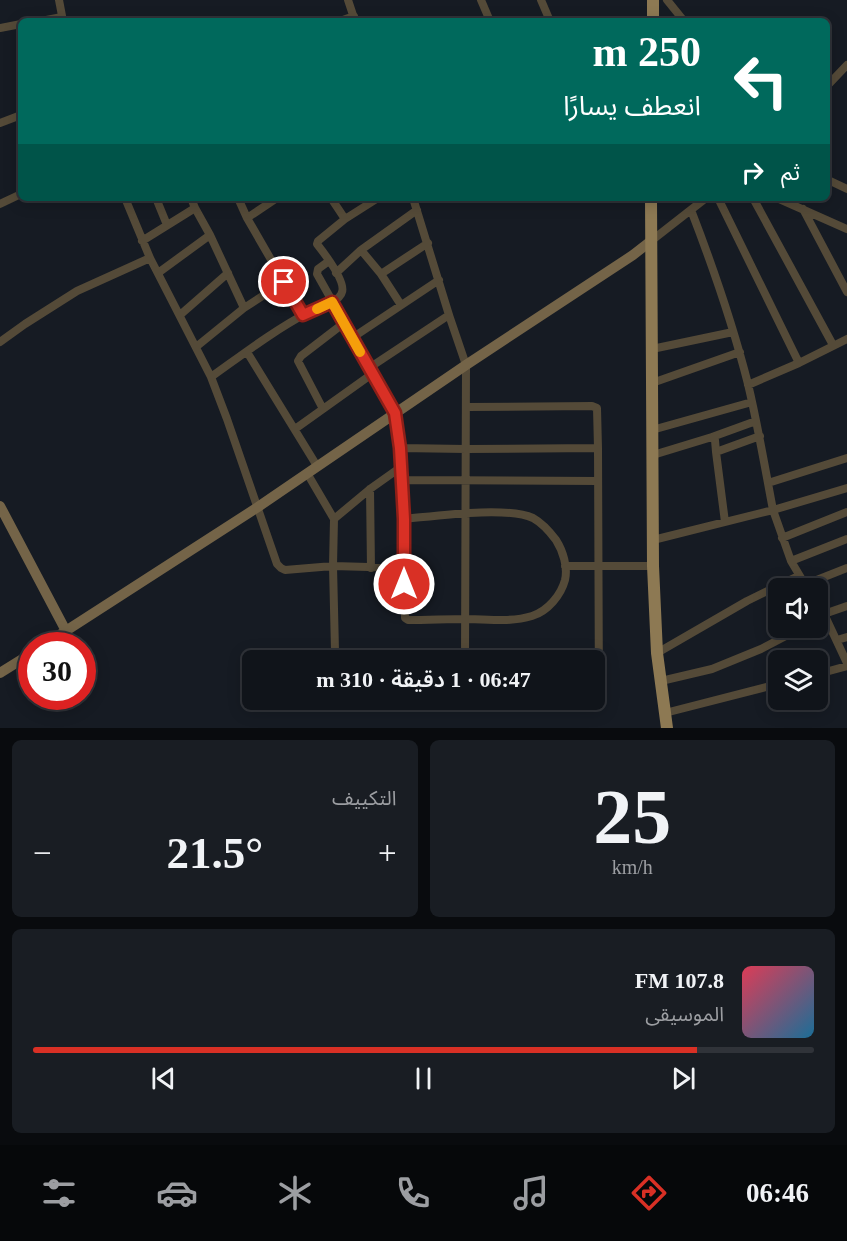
<!DOCTYPE html>
<html lang="ar">
<head>
<meta charset="utf-8">
<style>
  :root { --surface:#10141a; --page:#191d23; --text:#f1f3f6; --muted:#9c9ea2; --line:#303339; --accent:#d93025 }
  body { margin:0; font-family:"Times New Roman","Noto Sans Arabic",serif; background:var(--page); color:var(--text); direction:rtl; height:100vh; display:flex; flex-direction:column; font-size:22px; white-space:nowrap }
  * { box-sizing:border-box; margin:0 }
  p { font-size:20px; color:var(--muted) }
  .icon { flex:none; width:33px; height:33px; fill:none; stroke:currentColor; stroke-width:2; stroke-linecap:round; stroke-linejoin:round }
  .map { position:relative; height:728px; overflow:hidden; direction:ltr }
  .sheet { display:flex; flex-direction:column; gap:12px; padding:12px; background:#090b0e; flex:1 }
  .sheet>* { flex:none }
  .top-card { position:absolute; left:18px; top:18px; width:812px; height:183px; border-radius:9px; box-shadow:0 3px 15px #0003,0 0 0 2px var(--line); direction:rtl; background:#00695c; color:#fff; overflow:hidden }
  .buttons { position:absolute; left:768px; top:578px; display:grid; gap:12px }
  .buttons a { display:grid; place-items:center; width:60px; height:60px; border-radius:9px; background:var(--surface); box-shadow:0 3px 15px #0003,0 0 0 2px var(--line); font-size:30px }
  .speed { position:absolute; left:18px; top:632px; display:flex; gap:12px; font-size:30px; font-weight:700; text-align:center }
  .speed>* { display:grid; place-content:center; width:78px; height:78px; border-radius:50%; background:var(--surface); box-shadow:0 3px 15px #0003,0 0 0 2px var(--line); line-height:1 }
  .speed .limit { border:9px solid #d22; background:#fff; color:#111 }
  .pin { position:absolute; display:grid; place-items:center; width:51px; height:51px; color:#fff; margin:-26px; border:3px solid #fff; border-radius:50%; box-shadow:0 2px 6px #0007 }
  .me { position:absolute; width:66px; margin:-33px; rotate:0deg; stroke-linejoin:round; filter:drop-shadow(0 0 4px #0008) }
  .turn { display:flex; align-items:center; gap:21px; height:126px; padding:0 30px; font-size:27px }
  .turn .icon { width:78px; height:78px; stroke-width:2.5 }
  .turn b { display:block; font-size:42px; line-height:51px }
  .then { display:flex; align-items:center; height:57px; padding:0 30px; background:#0003; gap:12px; font-size:22px }
  .big { font-size:45px; font-weight:600; line-height:1.1 }
  .sheet .card { flex:1; display:flex; flex-direction:column; justify-content:center; gap:9px; min-width:0; padding:0 21px; border-radius:9px; background:var(--page) }
  .sheet .dial { align-items:center; gap:0 }
  .dial b { font-size:78px; line-height:1 }
  .song { display:flex; align-items:center; gap:18px }
  .cover { width:72px; height:72px; border-radius:9px; background:linear-gradient(135deg,hsl(350 70% 55%),hsl(200 70% 35%)) }
  .played { height:6px; border-radius:3px; background:linear-gradient(90deg,var(--accent) 85%,var(--line) 85%) }
  .keys { display:flex; justify-content:space-around; direction:ltr }
  .heat { display:flex; justify-content:space-between; align-items:center; font-size:33px; direction:ltr }
  .sheet .tiles { flex:1; display:grid; gap:12px; grid-template-columns:1fr 1fr }
  .card:last-child { grid-column:span 2 }
  .trip { position:absolute; left:242px; top:650px; width:363px; height:60px; border-radius:9px; background:var(--surface); box-shadow:0 3px 15px #0003,0 0 0 2px var(--line); font-weight:600; line-height:60px; text-align:center; direction:rtl }
  .tab-bar { display:flex; height:96px; justify-content:space-around; align-items:center; background:#06080a; color:var(--muted) }
  .tab-bar .icon { width:42px; height:42px }
  .tab-bar .selected { color:var(--accent) }
  .tab-bar b { font-size:27px; color:var(--text) }
  .map>svg:first-child { display:block }
</style>
</head>
<body>
<div class="map">
<svg width="847" height="728" viewBox="0 0 847 728">
  <rect width="100%" height="100%" fill="#161b23"/>
  <g fill="none" stroke-linecap="round" stroke-linejoin="round">
    <path stroke="#544a38" stroke-width="8" d="M59 0 63 21
      M348 0 355 21
      M481 0 490 21
      M541 0 550 21
      M667 0 684 21
      M41 21 62 17
      M340 21 354 16
      M0 28 21 24
      M826 87 847 65
      M0 123 21 115
      M826 179 847 189
      M125 198 150 258 211 377 227 419 277 564 281 568 285 570 333 566 404 568
      M156 198 167 225
      M191 198 195 208
      M238 198 247 218 277 198
      M331 198 345 219
      M413 198 449 315 466 365 465 660
      M718 198 799 363
      M753 198 833 345
      M777 198 847 229
      M0 204 21 194
      M803 209 847 292
      M247 218 303 315
      M142 241 195 208 210 235 244 308 284 282
      M651 241 706 198
      M361 250 381 274 401 305
      M329 261 318 269 317 274 395 413 400 448 404 519V568L405 618 408 620C428 620 448 619 468 619 489 620 512 622 532 616 548 611 561 595 565 580 568 567 563 551 556 540 550 532 542 523 533 518 506 506 436 516 404 519
      M158 273 210 235
      M336 273 361 250 417 210
      M381 274 428 243
      M180 315 228 273
      M352 338 439 280
      M0 342 25 324 77 291 150 258
      M196 347 244 308
      M652 349 733 332
      M247 352 317 466
      M369 368 449 315
      M211 377C242 355 273 331 307 313 316 309 340 302 342 292 346 281 324 253 317 244L318 241 345 219 378 198
      M652 383 740 352
      M748 385 799 363 847 339
      M467 407 592 406 597 408 598 448 599 706
      M323 409 298 361 301 356 344 323
      M295 429 372 374
      M652 430 752 402
      M712 437 756 421
      M400 448 466 449 598 448
      M653 455 712 437 715 440 716 452
      M307 473 334 519
      M402 480 598 481
      M768 483 847 458
      M370 489 371 568
      M725 522 716 452 760 436
      M782 538 847 512
      M653 540 773 510C765 468 758 426 748 384 733 325 713 267 691 210
      M791 561 847 539
      M565 566H653
      M804 585 847 568
      M807 588 791 561 773 510 847 488
      M818 604 825 616 847 663
      M824 614 847 606
      M837 640 847 637
      M335 651 333 566 334 519 370 489 401 467
      M657 653 747 601 798 576
      M818 674 847 666
      M661 681 712 669 761 649 803 627
      M665 713 778 684"/>
    <path stroke="#746448" stroke-width="10" d="M0 506 66 631
      M44 645 258 507 466 365 633 255 651 241
      M0 673 32 653"/>
    <path stroke="#8d7953" stroke-width="12" d="M653 21V0
      M651 198 653 566 657 653 667 728"/>
  </g>
  <g fill="none" stroke-linecap="round" stroke-linejoin="round">
    <defs>
      <path id="route" d="M284 282 303 315 332 302 395 413 400 448 404 519V584"/>
    </defs>
    <use href="#route" stroke="#8d1f18" stroke-width="15"/>
    <use href="#route" stroke="#d93025" stroke-width="10"/>
    <path stroke="#f59e0b" stroke-width="10" d="M317 309 332 302 360 352"/>
  </g>
</svg>
<div class="buttons">
<a><svg class="icon" aria-label="sound" viewBox="0 0 24 24"><path d="M4 9h4l5-4v14l-5-4H4zM17 9q2 3 0 6"/></svg></a>
<a><svg class="icon" aria-label="layers" viewBox="0 0 24 24"><path d="M12 4l9 5-9 5-9-5zM3 14l9 5 9-5"/></svg></a>
</div>
<div class="speed"><div class="limit">30</div></div>
<div class="pin" style="left:284px;top:282px;background:#d93025"><svg class="icon" aria-label="arrive" viewBox="0 0 24 24"><path d="M6 21V4h12l-3 4 3 4H6"/></svg></div>
<svg class="me" style="left:404px;top:584px" viewBox="-20 -20 40 40"><circle r="17" fill="#d93025" stroke="#fff" stroke-width="3"/><path d="M0-11L8 9 0 5-8 9z" fill="#fff"/></svg>
<div class="trip">06:47 · 1 دقيقة · 310 m</div>
<div class="top-card">
<div class="turn"><svg class="icon" aria-label="left" viewBox="0 0 24 24"><path d="M17 20v-9H6M10 6l-5 5 5 5"/></svg><div><b>250 m</b>انعطف يسارًا</div></div>
<div class="then">ثم<svg class="icon" aria-label="right" viewBox="0 0 24 24"><path d="M7 20v-9h11M14 6l5 5-5 5"/></svg></div>
</div>
</div>
<section class="sheet">
<div class="tiles">
<div class="card dial"><b>25</b><p>km/h</p></div>
<div class="card"><p>التكييف</p>
<div class="heat"><a>−</a><b class="big">21.5°</b><a>+</a></div>
</div>
<div class="card">
<div class="song"><i class="cover"></i><div><b>107.8 FM</b><p>الموسيقى</p></div></div>
<div class="played"></div>
<div class="keys"><svg class="icon" aria-label="previous" viewBox="0 0 24 24"><path d="M18 5L8 12l10 7zM5 5v14"/></svg><svg class="icon" aria-label="pause" viewBox="0 0 24 24"><path d="M8 5v14M16 5v14"/></svg><svg class="icon" aria-label="next" viewBox="0 0 24 24"><path d="M6 5l10 7-10 7zM19 5v14"/></svg></div>
</div>
</div>
</section>
<nav class="tab-bar">
<b>06:46</b>
<svg class="icon selected" aria-label="directions" viewBox="0 0 24 24"><path d="M12 3l9 9-9 9-9-9zM9 14v-3h6M13 9l2 2-2 2"/></svg>
<svg class="icon" aria-label="music" viewBox="0 0 24 24"><path d="M9 18V5l10-2v13"/><circle cx="6" cy="18" r="3"/><circle cx="16" cy="16" r="3"/></svg>
<svg class="icon" aria-label="phone" viewBox="0 0 24 24"><path d="M5 4h4l2 5-3 2q2 4 5 5l2-3 5 2v4C11 20 4 13 5 4z"/></svg>
<svg class="icon" aria-label="climate" viewBox="0 0 24 24"><path d="M12 3v18M4 7l16 10M4 17L20 7"/></svg>
<svg class="icon" aria-label="car" viewBox="0 0 24 24"><path d="M5 17H2v-5l4-1 3-4h7l3 4 3 1v5h-3M9 17h6M6 11h13"/><circle cx="7" cy="17" r="2"/><circle cx="17" cy="17" r="2"/></svg>
<svg class="icon" aria-label="filters" viewBox="0 0 24 24"><path d="M4 7h16M4 17h16"/><circle cx="9" cy="7" r="2"/><circle cx="15" cy="17" r="2"/></svg>
</nav>
</body>
</html>
